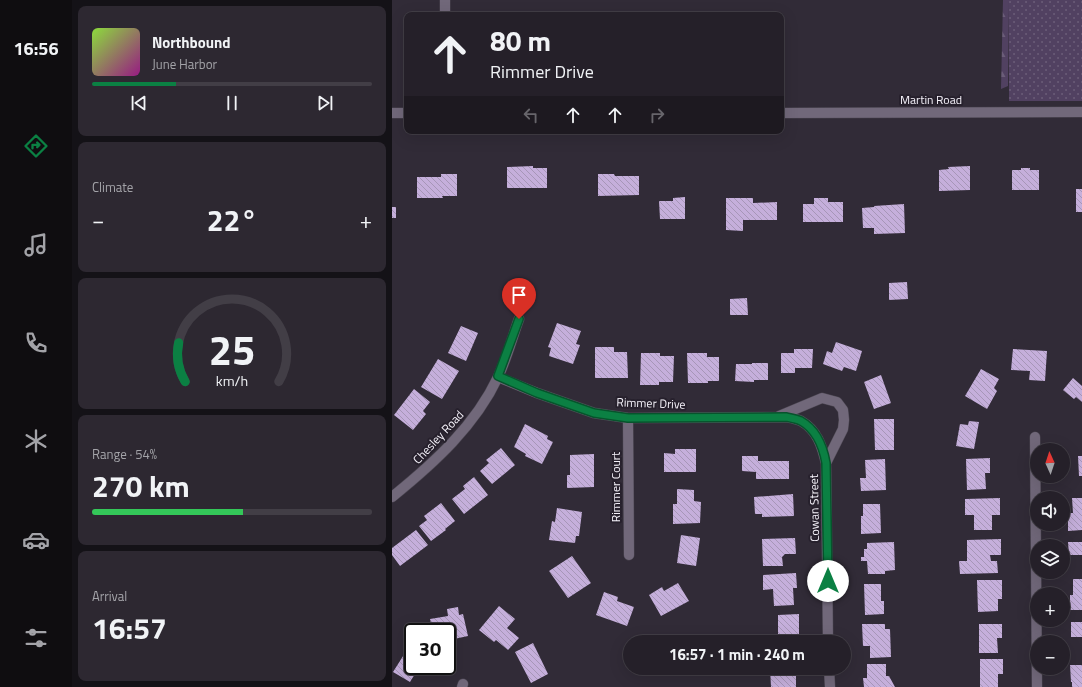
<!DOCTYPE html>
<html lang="en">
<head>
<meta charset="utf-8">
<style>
  :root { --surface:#252029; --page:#2d2831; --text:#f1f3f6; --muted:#a3a3a8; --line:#423e46; --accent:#0b8043 }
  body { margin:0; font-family:"Titillium Web",sans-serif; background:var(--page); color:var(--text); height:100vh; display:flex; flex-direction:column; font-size:15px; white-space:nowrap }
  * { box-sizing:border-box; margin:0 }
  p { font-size:13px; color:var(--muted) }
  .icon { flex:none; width:22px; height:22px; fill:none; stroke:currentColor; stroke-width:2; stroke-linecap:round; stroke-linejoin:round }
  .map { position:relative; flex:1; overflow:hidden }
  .panel { display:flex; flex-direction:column; gap:6px; padding:6px; background:#141217; width:320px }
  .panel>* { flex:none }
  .top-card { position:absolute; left:12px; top:12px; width:380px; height:122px; border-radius:8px; box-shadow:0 4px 16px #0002,0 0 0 1px var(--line); background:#252029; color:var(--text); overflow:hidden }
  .needle { width:26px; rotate:357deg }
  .fabs { position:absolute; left:638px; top:443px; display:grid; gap:8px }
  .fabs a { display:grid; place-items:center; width:40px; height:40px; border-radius:50%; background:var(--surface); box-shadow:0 4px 16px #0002,0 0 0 1px var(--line); font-size:20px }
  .speed { position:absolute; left:12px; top:623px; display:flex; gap:8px; font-size:20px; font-weight:700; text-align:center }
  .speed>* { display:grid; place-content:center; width:52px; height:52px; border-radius:50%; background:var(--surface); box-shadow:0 4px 16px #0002,0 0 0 1px var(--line); line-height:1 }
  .speed .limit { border:2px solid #111; border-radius:6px; background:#fff; color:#111 }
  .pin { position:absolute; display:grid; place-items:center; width:34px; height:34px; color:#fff; margin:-41px -17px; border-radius:50% 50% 50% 0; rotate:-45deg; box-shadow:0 0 4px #0007 }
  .pin .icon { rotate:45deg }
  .me { position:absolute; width:44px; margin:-22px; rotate:0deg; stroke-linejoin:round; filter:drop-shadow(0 0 3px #0008) }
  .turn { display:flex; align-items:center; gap:14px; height:84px; padding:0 20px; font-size:18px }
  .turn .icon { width:52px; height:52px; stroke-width:2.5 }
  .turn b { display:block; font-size:28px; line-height:34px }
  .lanes { display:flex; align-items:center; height:38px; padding:0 20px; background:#0003; justify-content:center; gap:20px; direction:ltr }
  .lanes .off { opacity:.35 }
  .big { font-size:30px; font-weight:700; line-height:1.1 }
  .panel .tile { flex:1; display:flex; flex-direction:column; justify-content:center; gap:6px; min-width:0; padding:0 14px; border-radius:8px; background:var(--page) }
  .panel .dial { align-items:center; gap:0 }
  .dial svg { height:104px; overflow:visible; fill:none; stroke:var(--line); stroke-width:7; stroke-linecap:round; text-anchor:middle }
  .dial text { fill:var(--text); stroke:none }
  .song { display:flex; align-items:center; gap:12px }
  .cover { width:48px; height:48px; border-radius:6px; background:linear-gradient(135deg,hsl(90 70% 55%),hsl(310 70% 35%)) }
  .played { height:4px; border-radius:2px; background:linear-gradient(90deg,var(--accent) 30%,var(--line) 30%) }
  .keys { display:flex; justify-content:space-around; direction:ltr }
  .heat { display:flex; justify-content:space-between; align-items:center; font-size:22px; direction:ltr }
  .charge { height:6px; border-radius:3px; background:linear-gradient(90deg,#34c759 54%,var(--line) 0) }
  .trip { position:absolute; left:231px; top:635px; width:228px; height:40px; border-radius:20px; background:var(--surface); box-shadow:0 4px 16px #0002,0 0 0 1px var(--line); font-weight:700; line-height:40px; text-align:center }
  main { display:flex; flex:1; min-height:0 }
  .tabs { display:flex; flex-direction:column; width:72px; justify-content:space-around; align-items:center; background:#0f0d10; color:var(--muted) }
  .tabs .icon { width:28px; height:28px }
  .tabs .current { color:var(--accent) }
  .tabs b { font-size:18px; color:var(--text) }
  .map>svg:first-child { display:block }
</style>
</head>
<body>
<main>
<nav class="tabs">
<b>16:56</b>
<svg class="icon current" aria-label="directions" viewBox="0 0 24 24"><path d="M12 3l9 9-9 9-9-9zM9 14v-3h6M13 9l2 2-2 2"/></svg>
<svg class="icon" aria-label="music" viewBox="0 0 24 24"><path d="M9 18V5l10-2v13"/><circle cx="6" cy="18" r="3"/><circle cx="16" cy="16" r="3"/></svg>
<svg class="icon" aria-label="phone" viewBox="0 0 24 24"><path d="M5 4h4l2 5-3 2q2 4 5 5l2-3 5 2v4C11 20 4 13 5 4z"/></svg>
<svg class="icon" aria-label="climate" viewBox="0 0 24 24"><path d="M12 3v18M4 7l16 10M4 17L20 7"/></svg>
<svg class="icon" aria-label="car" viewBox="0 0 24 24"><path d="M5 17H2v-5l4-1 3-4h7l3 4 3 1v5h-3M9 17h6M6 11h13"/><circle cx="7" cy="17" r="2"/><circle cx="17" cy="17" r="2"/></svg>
<svg class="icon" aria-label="filters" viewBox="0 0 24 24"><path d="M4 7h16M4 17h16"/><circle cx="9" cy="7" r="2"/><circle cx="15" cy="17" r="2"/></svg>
</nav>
<section class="panel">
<div class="tile">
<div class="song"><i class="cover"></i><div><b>Northbound</b><p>June Harbor</p></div></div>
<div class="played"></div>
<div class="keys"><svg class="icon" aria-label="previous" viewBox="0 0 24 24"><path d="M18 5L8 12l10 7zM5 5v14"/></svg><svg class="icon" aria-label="pause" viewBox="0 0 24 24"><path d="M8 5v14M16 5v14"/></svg><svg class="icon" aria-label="next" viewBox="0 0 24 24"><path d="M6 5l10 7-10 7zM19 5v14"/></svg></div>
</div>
<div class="tile"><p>Climate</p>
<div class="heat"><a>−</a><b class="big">22°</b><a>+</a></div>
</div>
<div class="tile dial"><svg viewBox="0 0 100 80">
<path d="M14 69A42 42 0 1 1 86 69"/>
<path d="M14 69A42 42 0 0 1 9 39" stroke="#0b8043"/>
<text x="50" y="56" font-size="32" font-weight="700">25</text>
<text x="50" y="72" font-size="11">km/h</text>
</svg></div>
<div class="tile"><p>Range · 54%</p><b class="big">270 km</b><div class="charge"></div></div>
<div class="tile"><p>Arrival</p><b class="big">16:57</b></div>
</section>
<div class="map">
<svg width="690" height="687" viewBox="0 0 690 687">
  <defs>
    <pattern id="forest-firs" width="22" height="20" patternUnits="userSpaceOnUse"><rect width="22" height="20" fill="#514161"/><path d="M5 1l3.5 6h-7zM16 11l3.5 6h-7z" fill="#6b5d79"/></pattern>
    <pattern id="park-dots" width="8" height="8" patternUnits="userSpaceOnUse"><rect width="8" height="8" fill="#514161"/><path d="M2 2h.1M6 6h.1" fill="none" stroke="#6b5d79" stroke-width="1.8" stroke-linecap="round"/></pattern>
    <pattern id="building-back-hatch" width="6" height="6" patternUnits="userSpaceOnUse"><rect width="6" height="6" fill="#c5afdb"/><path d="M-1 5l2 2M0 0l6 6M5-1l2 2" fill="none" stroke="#a696b7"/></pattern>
  </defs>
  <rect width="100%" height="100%" fill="#312b37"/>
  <path fill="url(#forest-firs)" d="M611 0H617L616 86 609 89Z"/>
  <path fill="url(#park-dots)" d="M617 0H690V101H617Z"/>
  <path fill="url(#building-back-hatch)" d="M141 166V168H155V188H115V167Z
    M578 166V190L547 191V170L557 169 556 167Z
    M629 168H638V170H647V190H620V170H629Z
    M49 174H65V196H50L51 198H25V177H49Z
    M206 174H222L223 176H247V195L206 196Z
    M684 189H690V212H684Z
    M293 197V219H268L267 201H281V198Z
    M334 198H361V203L385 202V220H351V231L334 230Z
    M422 198H436V202H451V222H411V204H422Z
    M512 204 513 233 482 234V228H471L470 208 482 207V206Z
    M0 207H4V218H0Z
    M515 282 516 299 497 300V283Z
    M355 298 356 315H338V299Z
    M165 323 189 331 184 344 188 345 181 364 157 356 159 348 156 347Z
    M69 326 86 333 74 361 56 353Z
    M444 342 470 351 464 371 452 367 450 371 431 364 435 351 440 353Z
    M203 347H222V352H235L236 378H203Z
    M402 349H421L420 368H403V373H389V353H402Z
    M621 349 655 351 653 381 637 380 638 371 619 370Z
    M249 353H268V356H282L281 382H267V385H248Z
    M295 353H315V357H327V381H316V383H296Z
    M46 359 67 371 50 399 29 387Z
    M360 363H376V380H362V382L343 381 344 364H360Z
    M589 369 607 379 602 388 605 391 595 409 573 396Z
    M489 375 499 403 482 409 472 382Z
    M681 378 690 386V402L684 397 682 399 671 390Z
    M22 389 38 402 31 411 34 414 21 430 2 415Z
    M482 419H502V450H483Z
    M577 421 587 422 582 449 564 446 568 424 576 425Z
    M133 424 156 436 155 439 161 442 150 464 133 456 134 454 122 447Z
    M109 448 123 465 100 484 88 471 97 463 94 460Z
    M283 449H304V472H272V453L283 454Z
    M202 454V487L175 488V475H178V455Z
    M350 456H366V461H397V479H364V472L350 471Z
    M686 456H690V476H687Z
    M598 458V473H593L594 489 575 490 574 459Z
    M493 459 494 490 469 491 468 478H474L473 460Z
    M82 477 96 495 72 514 60 499 73 489 71 486Z
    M285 489 302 490V501L309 502 308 523 281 524V504H285Z
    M401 494 402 516 370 517V514H363L362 497Z
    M608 498V515H600V530H582V515H573V499Z
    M680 498H690V530L676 531V513H681Z
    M49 503 63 521 53 529 54 530 39 541 27 526 35 520 32 516Z
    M471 504H488L489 533 469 534V516H471Z
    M165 508 190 512 187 536H184L183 543 157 540 160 521 163 522Z
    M24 530 36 545 8 566 0 555V548Z
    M289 535 308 538 304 566 285 563Z
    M403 538 404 554H393L390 557 391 566H371L370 539Z
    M609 539V555H598L599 561H605L606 573 568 574 567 561H575V540Z
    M502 542 503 570 493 571V574H476L475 561H469V557H472V549H475V543Z
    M676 542H690V555H677Z
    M180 556 199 583 176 598 157 571Z
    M404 573 405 588H401L402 605 382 606 381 589 371 590V575Z
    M681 579H690V610H678V595H681Z
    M585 580H610V599H606V611L586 612Z
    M286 583 297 601 269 616 257 595 270 587 272 591Z
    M472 584H489V601H492V614L473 615Z
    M212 592 226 597 225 601 242 607 235 626 204 615Z
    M107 606 123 619 115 628 127 638 116 650 104 640 102 642 87 630Z
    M66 607 67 615 71 614 76 636 62 639 61 634 55 635V632H41L38 619 56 616 55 609Z
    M407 614V642H386V615Z
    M679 622H690V637H679Z
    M470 624H493V629H498L499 657 478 658V646H471Z
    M587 624H610V638H605L606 653H587Z
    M141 643 156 674 139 683 123 652Z
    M18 645 21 646V666H33L29 671 26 669 18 682 1 672Z
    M588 659H611V674H606V687H588Z
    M475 664H494V676H497L503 687H472L471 678H475Z
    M678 665H690V687H680V682H679Z
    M378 668H404V687H379Z"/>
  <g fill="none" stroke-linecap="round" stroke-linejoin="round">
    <defs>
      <path id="minor" d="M53 15V0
        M0 113H15
        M389 113 690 112
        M106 377 145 393 202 413 236 418 394 417C399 418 405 419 409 421 425 430 430 446 434 463L436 642
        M387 416 430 398 445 402 451 410 452 420 451 429 434 463
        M236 418 237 555
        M643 437 645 687
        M0 497C42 463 83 426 106 377 115 358 120 338 127 319
        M437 668 438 687
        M70 687 71 684"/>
    </defs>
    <use href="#minor" stroke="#4c4752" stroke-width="11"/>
    <use href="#minor" stroke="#71687a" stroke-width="10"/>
  </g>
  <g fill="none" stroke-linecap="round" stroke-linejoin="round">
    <defs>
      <path id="route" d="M127 319 106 376 145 393 202 413 236 418 394 417C399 418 405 419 409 421 425 430 431 446 434 463L436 581"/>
    </defs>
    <use href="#route" stroke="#07532c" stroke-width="10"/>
    <use href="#route" stroke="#0b8043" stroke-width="7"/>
  </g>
  <g text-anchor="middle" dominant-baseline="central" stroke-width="4" stroke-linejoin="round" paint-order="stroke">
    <g font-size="12" fill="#f5f2fa" stroke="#27212d">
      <text x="539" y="99">Martin Road</text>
      <text transform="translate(259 403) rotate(2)">Rimmer Drive</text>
      <text transform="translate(46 437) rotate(-47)">Chesley Road</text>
      <text transform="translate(223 487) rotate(-90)">Rimmer Court</text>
      <text transform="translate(422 508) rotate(-91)">Cowan Street</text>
    </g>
  </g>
</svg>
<div class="fabs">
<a><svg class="needle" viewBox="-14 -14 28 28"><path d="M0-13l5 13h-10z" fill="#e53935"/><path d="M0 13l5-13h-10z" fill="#a3a3a8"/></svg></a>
<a><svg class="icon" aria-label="sound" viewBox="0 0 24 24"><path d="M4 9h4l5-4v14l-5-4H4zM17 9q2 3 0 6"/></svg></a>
<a><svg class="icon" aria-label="layers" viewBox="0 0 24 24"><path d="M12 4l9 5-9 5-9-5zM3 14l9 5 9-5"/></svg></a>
<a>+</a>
<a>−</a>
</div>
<div class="speed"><div class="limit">30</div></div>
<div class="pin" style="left:127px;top:319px;background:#d93025"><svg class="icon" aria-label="arrive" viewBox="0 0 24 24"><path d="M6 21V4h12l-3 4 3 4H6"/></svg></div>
<svg class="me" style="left:436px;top:581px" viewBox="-20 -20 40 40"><circle r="19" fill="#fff"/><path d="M0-13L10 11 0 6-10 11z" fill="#0b8043"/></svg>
<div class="trip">16:57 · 1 min · 240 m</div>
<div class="top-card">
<div class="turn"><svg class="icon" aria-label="ahead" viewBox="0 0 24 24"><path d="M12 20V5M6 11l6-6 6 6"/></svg><div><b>80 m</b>Rimmer Drive</div></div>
<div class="lanes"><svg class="icon off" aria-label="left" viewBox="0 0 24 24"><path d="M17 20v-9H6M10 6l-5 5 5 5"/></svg><svg class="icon" aria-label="ahead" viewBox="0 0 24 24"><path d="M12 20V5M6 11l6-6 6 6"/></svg><svg class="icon" aria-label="ahead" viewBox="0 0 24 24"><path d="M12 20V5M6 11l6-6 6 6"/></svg><svg class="icon off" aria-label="right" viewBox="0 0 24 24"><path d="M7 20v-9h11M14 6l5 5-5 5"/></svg></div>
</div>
</div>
</main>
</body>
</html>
